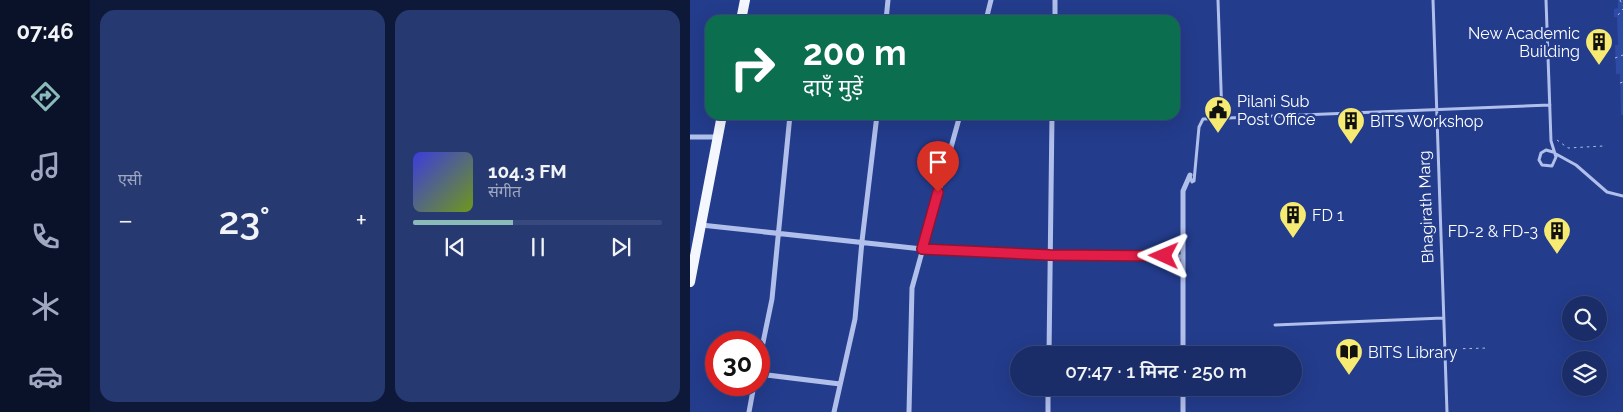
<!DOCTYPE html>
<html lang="hi">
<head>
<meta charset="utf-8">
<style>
  :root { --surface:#1a2d69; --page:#273971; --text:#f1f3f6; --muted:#9fa8c0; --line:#38497d; --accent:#8bbbb9 }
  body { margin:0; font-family:Raleway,"Noto Sans Devanagari",sans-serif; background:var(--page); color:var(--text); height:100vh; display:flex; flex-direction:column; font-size:19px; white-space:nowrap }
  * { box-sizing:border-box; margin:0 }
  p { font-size:16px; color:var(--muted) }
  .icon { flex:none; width:28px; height:28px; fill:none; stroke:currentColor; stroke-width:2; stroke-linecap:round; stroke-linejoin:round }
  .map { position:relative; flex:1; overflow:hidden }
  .sheet { display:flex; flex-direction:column; gap:10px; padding:10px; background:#0e193a; width:600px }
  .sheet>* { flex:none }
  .banner { position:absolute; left:15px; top:15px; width:475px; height:105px; border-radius:15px; box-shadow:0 5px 20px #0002,0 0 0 1px var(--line); background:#0b6e4f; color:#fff; overflow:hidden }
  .controls { position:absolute; left:872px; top:296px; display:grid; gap:10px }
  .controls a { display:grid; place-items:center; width:45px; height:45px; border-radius:50%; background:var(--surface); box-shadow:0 5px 20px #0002,0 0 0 1px var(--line); font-size:25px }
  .speed { position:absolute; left:15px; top:331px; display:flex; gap:10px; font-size:25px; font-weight:700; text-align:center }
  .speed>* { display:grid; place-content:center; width:65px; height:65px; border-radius:50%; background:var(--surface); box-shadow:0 5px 20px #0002,0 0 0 1px var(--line); line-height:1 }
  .speed .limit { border:8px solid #d22; background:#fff; color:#111 }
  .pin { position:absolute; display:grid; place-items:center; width:42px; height:42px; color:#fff; margin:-51px -21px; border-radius:50% 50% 50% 0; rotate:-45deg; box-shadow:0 0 5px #0007 }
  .pin .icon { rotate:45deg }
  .me { position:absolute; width:55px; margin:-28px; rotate:271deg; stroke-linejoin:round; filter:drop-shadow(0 0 4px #0008) }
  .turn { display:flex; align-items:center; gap:18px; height:105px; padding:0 15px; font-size:22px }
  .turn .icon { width:65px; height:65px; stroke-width:2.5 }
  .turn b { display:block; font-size:35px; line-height:42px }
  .big { font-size:38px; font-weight:600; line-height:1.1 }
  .sheet .widget { flex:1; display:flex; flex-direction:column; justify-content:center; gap:8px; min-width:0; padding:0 18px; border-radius:15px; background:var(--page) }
  .song { display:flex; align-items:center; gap:15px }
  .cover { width:60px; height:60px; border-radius:8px; background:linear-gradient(135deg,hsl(240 70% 55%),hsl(80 70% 35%)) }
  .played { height:5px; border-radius:2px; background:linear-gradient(90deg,var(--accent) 40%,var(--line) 40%) }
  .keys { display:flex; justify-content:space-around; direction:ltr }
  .heat { display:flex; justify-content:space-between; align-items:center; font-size:28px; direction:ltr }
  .sheet .tiles { flex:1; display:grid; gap:10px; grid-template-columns:repeat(2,1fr) }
  .trip { position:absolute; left:320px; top:346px; width:292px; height:50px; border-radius:25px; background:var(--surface); box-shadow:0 5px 20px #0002,0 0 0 1px var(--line); font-weight:600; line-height:50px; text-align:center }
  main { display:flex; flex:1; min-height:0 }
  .tabs { display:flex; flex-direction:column; width:90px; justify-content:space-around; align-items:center; background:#0a122a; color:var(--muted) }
  .tabs .icon { width:35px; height:35px }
  .tabs .on { color:var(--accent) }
  .tabs b { font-size:22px; color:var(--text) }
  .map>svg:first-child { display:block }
</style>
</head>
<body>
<main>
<nav class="tabs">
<b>07:46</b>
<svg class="icon on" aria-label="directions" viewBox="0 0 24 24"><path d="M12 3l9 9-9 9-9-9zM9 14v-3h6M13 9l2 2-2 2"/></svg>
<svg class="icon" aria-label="music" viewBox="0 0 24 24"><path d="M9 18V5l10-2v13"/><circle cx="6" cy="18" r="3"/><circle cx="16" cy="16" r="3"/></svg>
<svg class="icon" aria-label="phone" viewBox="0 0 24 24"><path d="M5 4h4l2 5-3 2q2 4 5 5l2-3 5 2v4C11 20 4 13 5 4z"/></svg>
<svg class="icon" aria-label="climate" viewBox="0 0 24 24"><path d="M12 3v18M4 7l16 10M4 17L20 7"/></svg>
<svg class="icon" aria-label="car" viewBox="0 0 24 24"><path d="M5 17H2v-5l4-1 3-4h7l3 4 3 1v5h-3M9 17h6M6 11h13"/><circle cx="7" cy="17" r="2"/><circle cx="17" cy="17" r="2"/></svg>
</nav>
<section class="sheet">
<div class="tiles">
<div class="widget"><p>एसी</p>
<div class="heat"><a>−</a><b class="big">23°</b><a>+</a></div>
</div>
<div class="widget">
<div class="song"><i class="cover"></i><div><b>104.3 FM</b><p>संगीत</p></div></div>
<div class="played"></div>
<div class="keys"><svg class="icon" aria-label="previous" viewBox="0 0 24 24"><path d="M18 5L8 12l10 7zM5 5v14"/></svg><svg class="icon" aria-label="pause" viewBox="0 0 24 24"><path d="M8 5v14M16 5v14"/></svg><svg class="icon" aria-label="next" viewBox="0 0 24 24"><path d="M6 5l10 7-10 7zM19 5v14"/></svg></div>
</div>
</div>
</section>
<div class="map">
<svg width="933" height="412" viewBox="0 0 933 412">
  <rect width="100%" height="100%" fill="#233c8c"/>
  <path fill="#2d4ba4" d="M928 0H933V115H931L930 74H926L925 45H928L927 17H924V9L928 8Z"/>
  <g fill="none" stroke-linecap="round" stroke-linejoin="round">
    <path stroke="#b1bfeb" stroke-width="1" stroke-dasharray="2.5 4" stroke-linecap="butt" d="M930 0 933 6
      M928 15 933 9
      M862 35H891
      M925 58 933 55
      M930 83 933 82
      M867 140 878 148 913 146
      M760 349 799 348"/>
    <path stroke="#b1bfeb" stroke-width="3" d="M528 0 532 118
      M743 0 757 412
      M856 0 861 141 866 157 862 166 852 165 849 160 851 153 856 150 863 152
      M866 154 886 165 917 192 933 196
      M500 176 502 182 504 181 509 127 513 119 860 105
      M585 325 753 318"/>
    <path stroke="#b1bfeb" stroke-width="5" d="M196 20 198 0
      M296 20 301 0
      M365 20V0
      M0 137H28
      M11 225 232 249 360 255 493 257
      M359 355 362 115
      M493 355V191L500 175
      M69 362 82 299 100 115
      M69 374 150 384
      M59 412 64 385
      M144 412 165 319 172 241 187 115
      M219 412 222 288 270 115
      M358 412V388
      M493 412V388"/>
    <path stroke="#f5f7fe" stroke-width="10" d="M51 20 55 0
      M0 282 32 115"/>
  </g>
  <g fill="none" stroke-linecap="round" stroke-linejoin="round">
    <defs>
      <path id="route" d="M248 192 232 249 360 255 474 256"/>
    </defs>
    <use href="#route" stroke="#92132f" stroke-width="12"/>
    <use href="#route" stroke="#e11d48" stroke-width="9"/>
  </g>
  <defs>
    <symbol id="building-pin" viewBox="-11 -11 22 30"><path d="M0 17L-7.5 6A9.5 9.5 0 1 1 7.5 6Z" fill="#f6ea73" stroke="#233c8c"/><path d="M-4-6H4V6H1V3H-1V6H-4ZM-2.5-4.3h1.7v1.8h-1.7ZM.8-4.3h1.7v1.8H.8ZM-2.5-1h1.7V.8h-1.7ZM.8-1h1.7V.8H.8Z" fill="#111"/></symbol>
    <symbol id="civic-pin" viewBox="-11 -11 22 30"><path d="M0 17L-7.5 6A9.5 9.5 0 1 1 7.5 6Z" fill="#f6ea73" stroke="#233c8c"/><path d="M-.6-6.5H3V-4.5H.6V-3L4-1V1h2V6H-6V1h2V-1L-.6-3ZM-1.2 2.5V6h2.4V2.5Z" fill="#111"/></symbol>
    <symbol id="library-pin" viewBox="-11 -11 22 30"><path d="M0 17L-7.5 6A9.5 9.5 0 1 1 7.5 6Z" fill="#f6ea73" stroke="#233c8c"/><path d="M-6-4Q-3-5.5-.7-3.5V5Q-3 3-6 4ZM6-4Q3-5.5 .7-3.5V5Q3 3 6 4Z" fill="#111"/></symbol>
  </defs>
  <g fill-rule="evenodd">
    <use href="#building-pin" x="893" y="26" width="32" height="43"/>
    <use href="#civic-pin" x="512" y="94" width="32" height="43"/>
    <use href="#building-pin" x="645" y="105" width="32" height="43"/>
    <use href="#building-pin" x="587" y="199" width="32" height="43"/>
    <use href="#building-pin" x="851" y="215" width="32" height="43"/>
    <use href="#library-pin" x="643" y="336" width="32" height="43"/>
  </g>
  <g text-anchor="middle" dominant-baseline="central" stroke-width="5" stroke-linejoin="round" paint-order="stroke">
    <g font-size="16" fill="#fff" stroke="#233c8c" text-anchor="start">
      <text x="890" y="33" text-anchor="end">New Academic<tspan x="890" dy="18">Building</tspan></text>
      <text x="547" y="101">Pilani Sub<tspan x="547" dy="18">Post Office</tspan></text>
      <text x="680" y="121">BITS Workshop</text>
      <text x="622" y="215">FD 1</text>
      <text x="848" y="231" text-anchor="end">FD-2 &amp; FD-3</text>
      <text x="678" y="352">BITS Library</text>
    </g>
    <g font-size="16" fill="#fff" stroke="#233c8c">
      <text transform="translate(736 207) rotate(-92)">Bhagirath Marg</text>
    </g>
  </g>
</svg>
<div class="controls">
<a><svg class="icon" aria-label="search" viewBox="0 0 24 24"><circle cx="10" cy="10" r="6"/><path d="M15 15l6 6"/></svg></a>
<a><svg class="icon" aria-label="layers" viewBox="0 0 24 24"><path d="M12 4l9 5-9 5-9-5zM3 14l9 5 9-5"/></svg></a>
</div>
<div class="speed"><div class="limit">30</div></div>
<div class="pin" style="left:248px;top:192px;background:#d93025"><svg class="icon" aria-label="arrive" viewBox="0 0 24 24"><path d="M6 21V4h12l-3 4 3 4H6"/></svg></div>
<svg class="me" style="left:474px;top:256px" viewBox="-20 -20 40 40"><path d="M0-17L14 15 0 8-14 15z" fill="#e11d48" stroke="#fff" stroke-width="4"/></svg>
<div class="trip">07:47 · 1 मिनट · 250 m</div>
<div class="banner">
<div class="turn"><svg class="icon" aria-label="right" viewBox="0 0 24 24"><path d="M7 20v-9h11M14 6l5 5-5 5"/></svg><div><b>200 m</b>दाएँ मुड़ें</div></div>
</div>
</div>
</main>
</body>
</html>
